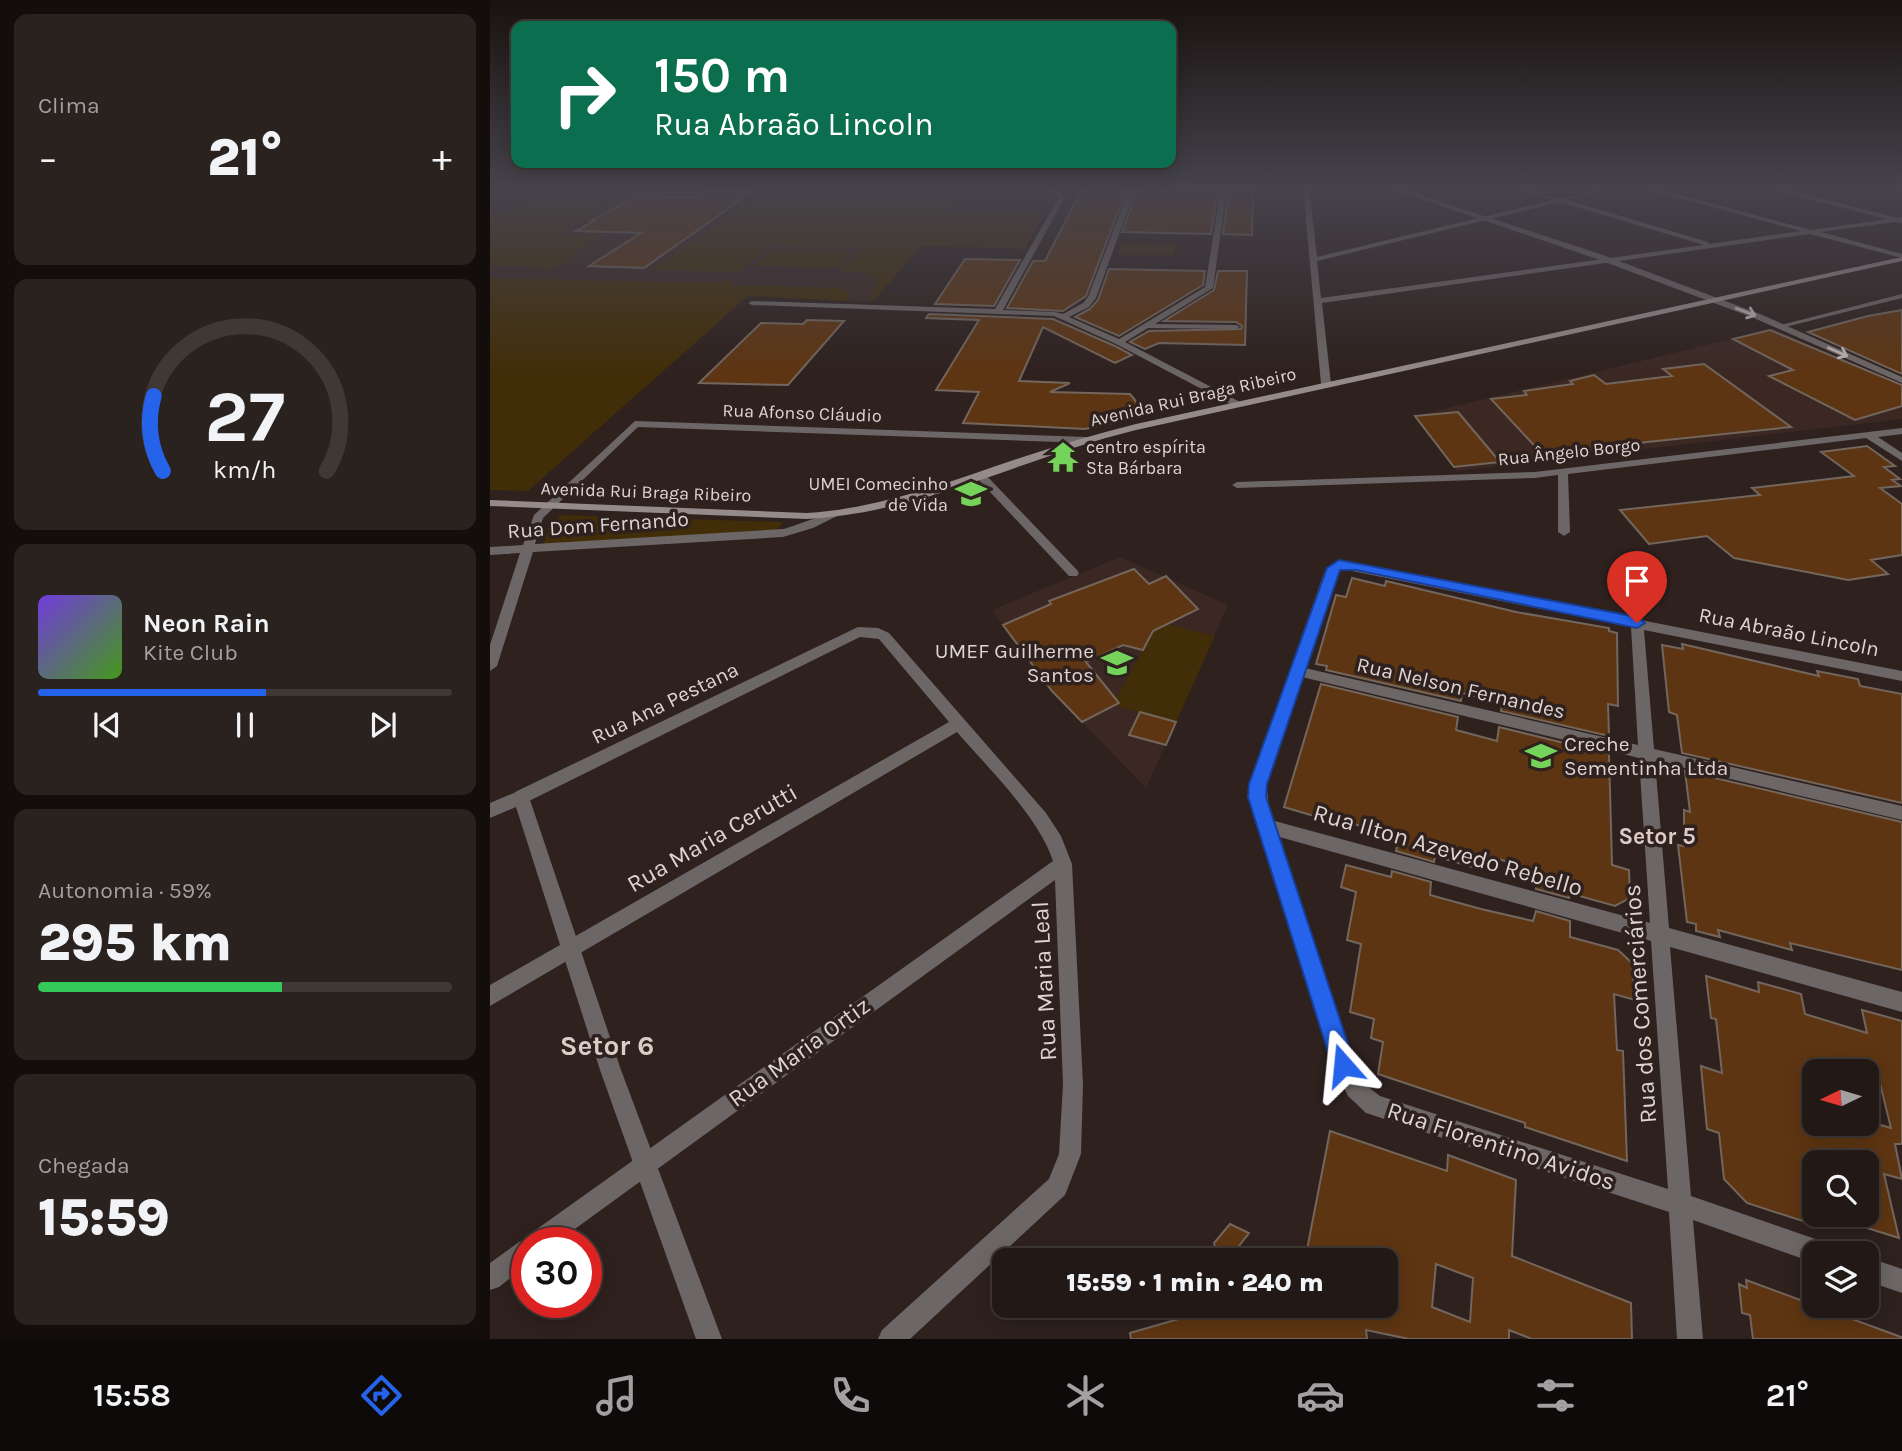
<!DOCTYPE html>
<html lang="pt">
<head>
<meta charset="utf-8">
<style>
  :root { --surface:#221916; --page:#2a221f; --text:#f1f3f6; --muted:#a2a0a1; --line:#3f3835; --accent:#2563eb }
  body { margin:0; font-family:Karla,sans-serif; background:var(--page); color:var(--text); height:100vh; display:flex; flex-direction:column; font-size:26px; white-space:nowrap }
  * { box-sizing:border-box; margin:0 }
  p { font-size:23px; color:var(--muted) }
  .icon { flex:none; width:38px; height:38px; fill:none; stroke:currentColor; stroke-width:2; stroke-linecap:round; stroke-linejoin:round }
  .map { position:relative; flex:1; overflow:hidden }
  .side { display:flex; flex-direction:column; gap:14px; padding:14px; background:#130e0c; width:490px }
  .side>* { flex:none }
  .hud { position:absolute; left:21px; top:21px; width:665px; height:147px; border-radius:14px; box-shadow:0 4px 18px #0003,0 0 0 2px var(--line); background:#0b6e4f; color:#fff; overflow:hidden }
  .needle { width:46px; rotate:265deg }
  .controls { position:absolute; left:1312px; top:1059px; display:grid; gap:14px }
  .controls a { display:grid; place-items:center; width:77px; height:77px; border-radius:14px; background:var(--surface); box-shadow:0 4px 18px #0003,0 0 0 2px var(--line); font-size:35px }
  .speed { position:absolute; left:21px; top:1227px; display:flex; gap:14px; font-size:35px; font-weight:700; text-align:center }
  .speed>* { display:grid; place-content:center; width:91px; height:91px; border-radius:50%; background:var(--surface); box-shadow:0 4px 18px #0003,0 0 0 2px var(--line); line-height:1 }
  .speed .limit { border:10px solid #d22; background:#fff; color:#111 }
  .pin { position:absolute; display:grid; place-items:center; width:60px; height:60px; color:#fff; margin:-72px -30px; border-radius:50% 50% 50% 0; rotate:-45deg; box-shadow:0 0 7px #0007 }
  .pin .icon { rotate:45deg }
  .me { position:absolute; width:77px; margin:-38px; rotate:342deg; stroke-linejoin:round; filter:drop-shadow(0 0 5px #0008) }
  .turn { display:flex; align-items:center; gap:24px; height:147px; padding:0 28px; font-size:32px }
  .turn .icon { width:91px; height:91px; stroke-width:2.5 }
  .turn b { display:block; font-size:49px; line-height:60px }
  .big { font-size:52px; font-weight:800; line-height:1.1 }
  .side .tile { flex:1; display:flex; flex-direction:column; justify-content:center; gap:10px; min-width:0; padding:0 24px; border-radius:14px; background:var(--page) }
  .side .dial { align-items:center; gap:0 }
  .dial svg { height:182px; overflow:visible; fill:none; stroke:var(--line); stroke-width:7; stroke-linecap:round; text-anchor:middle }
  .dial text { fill:var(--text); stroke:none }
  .song { display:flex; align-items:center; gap:21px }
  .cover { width:84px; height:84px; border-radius:10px; background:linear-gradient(135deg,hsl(260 70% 55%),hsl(100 70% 35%)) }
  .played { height:7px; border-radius:4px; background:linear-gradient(90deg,var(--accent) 55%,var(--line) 55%) }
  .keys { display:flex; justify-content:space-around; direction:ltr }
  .heat { display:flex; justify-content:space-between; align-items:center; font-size:38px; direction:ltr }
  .charge { height:10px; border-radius:5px; background:linear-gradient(90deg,#34c759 59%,var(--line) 0) }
  .trip { position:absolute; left:502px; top:1248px; width:406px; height:70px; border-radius:14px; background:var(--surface); box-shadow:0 4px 18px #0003,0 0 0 2px var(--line); font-weight:800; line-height:70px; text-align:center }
  .menu { display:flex; height:112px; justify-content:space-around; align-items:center; background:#0e0a09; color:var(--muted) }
  .menu .icon { width:49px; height:49px }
  .menu .active { color:var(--accent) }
  .menu b { font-size:32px; color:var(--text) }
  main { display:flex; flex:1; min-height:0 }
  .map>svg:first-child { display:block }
</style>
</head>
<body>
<main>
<section class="side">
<div class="tile"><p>Clima</p>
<div class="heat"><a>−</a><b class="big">21°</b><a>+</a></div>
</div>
<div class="tile dial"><svg viewBox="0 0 100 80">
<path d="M14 69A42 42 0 1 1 86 69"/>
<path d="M14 69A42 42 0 0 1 10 36" stroke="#2563eb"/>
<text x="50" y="56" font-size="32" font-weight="700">27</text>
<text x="50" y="72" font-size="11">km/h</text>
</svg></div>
<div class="tile">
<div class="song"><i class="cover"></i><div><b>Neon Rain</b><p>Kite Club</p></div></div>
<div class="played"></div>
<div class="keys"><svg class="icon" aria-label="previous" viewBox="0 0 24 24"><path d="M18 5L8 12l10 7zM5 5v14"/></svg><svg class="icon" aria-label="pause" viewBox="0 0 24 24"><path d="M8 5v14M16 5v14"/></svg><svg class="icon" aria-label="next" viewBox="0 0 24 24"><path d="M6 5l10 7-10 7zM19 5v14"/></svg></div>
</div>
<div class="tile"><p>Autonomia · 59%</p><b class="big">295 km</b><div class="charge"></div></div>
<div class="tile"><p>Chegada</p><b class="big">15:59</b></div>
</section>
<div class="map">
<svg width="1412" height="1339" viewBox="0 0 1412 1339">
  <rect width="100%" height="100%" fill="#2e211e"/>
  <path fill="#3b2823" d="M0 187H547L564 194 554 214 458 212 383 302 0 281Z
    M1283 329 1412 387V419L967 471 925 416Z
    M630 557 738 605 656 788 562 691 502 610Z"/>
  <path fill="#412d08" d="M60 187H201L191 188 179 195H140L72 233 114 235 73 260 83 262 51 270 54 267 0 266V217Z
    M278 187 468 190 479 187 459 212 554 214 535 249 430 246 383 302 381 298 387 284 385 278 371 272 349 271 371 248 280 246 249 272 162 270Z
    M631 244 685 245 684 255H628Z
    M284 249 363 251 347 268 264 266Z
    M0 278 220 283 241 280 242 285 350 288 359 292 358 301 258 296 38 491 0 490Z
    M70 515 293 522 287 530 53 545 59 528Z
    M667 622 725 636 686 722 623 705Z"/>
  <path fill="#5e3512" stroke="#72665d" stroke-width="2" fill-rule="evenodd" d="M593 187 637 188 596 296 573 311 517 308 543 261H555Z
    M724 187 728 189 721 234 632 232 648 188Z
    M216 190 263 191 154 268 99 266 151 233 86 231 104 221H101L146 196 205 198Z
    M739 190H763L762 235 733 234Z
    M475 259 530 260 504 306 445 304Z
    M619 269 715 271 713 285 629 336 585 317 600 309 608 300Z
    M728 271H757L755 345 669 343 655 349 640 342 659 331 751 329 752 326 746 322 674 321 724 290Z
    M1412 310V374L1318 332 1378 316Z
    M439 314 563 319 625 346 642 355 625 363 553 327 529 381 580 383 560 392 640 394 657 415 595 429 473 423 489 392 446 390 489 320 436 318Z
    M317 320 354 321 298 385 209 383 271 323 313 324Z
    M1280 330 1412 385V406L1365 420 1279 376 1303 370 1243 339Z
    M1214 364 1301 427 1157 442 1055 457 1001 399 1037 395 1034 391 1083 384 1080 381 1104 375 1116 384 1182 376 1173 369Z
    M968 412 1010 462 964 467 925 416Z
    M1377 446 1405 466 1394 467 1410 479 1402 480 1411 486 1390 488 1412 504V555L1381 560 1398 574 1358 580 1244 558 1217 536 1159 544 1130 510 1270 495 1262 488 1364 476 1331 452Z
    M644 569 659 584 676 576 708 609 663 631 653 650 633 645 596 662 629 703 592 722 562 691 513 625 561 604 559 601Z
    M862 578 895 586 896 581 1026 612 1119 628V631L1127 633 1128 706 1118 704 1119 736 1011 711 1012 703 972 693 971 701 836 670 837 666 826 664 846 595 856 597Z
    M1192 644 1329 676 1327 671 1368 679 1370 686 1412 694V803L1192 753 1187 715 1179 712 1172 645 1193 649Z
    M831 684 968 717 966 730 1007 741 1009 727 1119 754 1122 865 1139 870 1140 898 1125 906 1079 893V898L1046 889 1047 870 994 855 992 870 945 856 944 862 906 851 909 838 845 818 844 822 794 807Z
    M650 712 686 722 676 745 639 735Z
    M1195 771 1412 822V970L1300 943 1302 950 1228 930 1230 937 1206 931V924L1197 922 1188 845 1194 846V810L1200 812Z
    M856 865 901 877 902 871 941 882 940 895 991 909 1043 921 1046 911 1080 921V937L1128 950 1142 963 1145 1000 1124 994 1127 1050 1133 1051 1137 1161 1035 1127V1123L888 1074 893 1042 881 1038 884 1019 860 1012 871 944 857 940 866 892 851 887Z
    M1216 976 1269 992 1268 982 1311 994 1315 1014 1377 1033 1372 1010 1412 1021V1144H1405L1412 1179 1394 1174 1409 1238 1377 1228V1162H1325V1225L1257 1203 1234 1179 1229 1133 1217 1129 1211 1066 1232 1073 1226 1019 1221 1018ZM1325 1063 1353 1071H1387L1401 1128 1387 1124H1325Z
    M840 1131 957 1171 958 1155 1026 1180 1022 1256 1141 1303 1142 1339H1042L1019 1330V1339H919L876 1330 877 1339H641L640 1333 692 1318 690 1306H896V1260H815ZM946 1264 983 1278 980 1322 942 1307Z
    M740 1224 759 1233 738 1260H728L724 1243Z
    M1256 1280 1411 1337V1339H1263L1260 1315 1252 1313 1249 1284 1257 1288Z"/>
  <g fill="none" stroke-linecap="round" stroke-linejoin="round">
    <path fill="#6d6666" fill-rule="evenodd" d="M556 187H563L575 197 513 310 565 312 573 314 593 303 598 297 640 187H646L606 298 599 307 579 317 629 339 715 287 731 188 737 187 723 288 665 324 746 325 750 327 746 329 658 328 635 342 750 402V406H744L626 344 564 316 262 305 258 303 262 301 505 309 569 197Z
      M813 187H819L827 257 1063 200 1023 187C1040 187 1056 199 1072 198 1091 197 1108 187 1127 187L1077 200 1218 242 1219 244 1311 231 1148 187H1160L1321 230 1412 217V221L1331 232 1412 254V258L1320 234 832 303 841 384 836 387 831 384ZM1070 202 1214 245 831 298 827 261Z
      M1396 187 1412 188V192L1397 188Z
      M1412 294V298L1291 328 1287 326Z
      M145 421 597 437 602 440 597 443 148 427 53 518 45 544 293 529C306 526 334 513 345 514L347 516 323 528 293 537 43 552 7 666 0 671V645L30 553 0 555V547L33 545 44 515Z
      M1412 428V434L1388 437 1412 453V461L1376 438 1078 474 1080 532 1074 536 1068 532V475L1045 478 747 488 742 485 747 482 1045 472Z
      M490 472 494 473 587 570 589 573 587 576H579L486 477 485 475Z
      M849 561 1412 671V681L1154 630 1164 749 1412 806V820L1165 761 1179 928 1412 992V1012L1180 947 1201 1196 1331 1241 1339 1245 1343 1253H1325V1263L1203 1220 1213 1339H1187L1179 1212 876 1113 858 1096 846 1072 762 812 760 784 834 573 845 562ZM852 569 1141 627 1148 745 815 668 846 575ZM812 677 1149 758 1160 923 781 820 776 784ZM786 836 1161 941 1178 1189 890 1096 872 1082 862 1061Z
      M368 627 388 628 399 633 556 813 571 836 582 864 593 1084 591 1154 575 1195 420 1339H388L392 1330 559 1179 569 1154 573 1084 565 880 67 1242H37V1265L9 1287 0 1290V1263L29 1242 38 1238 40 1234 563 861C548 816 499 769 467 732L0 1006V985L459 722 389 639 370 637 37 802 31 804 25 802 23 797 25 792Z
      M1377 1257 1412 1269V1293L1377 1281Z"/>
    <path fill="#6d6666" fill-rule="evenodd" d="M896 187H906L1113 255 1270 314 1412 377V383L1264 318 1107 259Z
      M1273 187H1285L1412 219V223Z
      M31 790 37 792 39 797 131 1070 232 1339H206L110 1070 26 807 0 818V803Z"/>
    <path fill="#968b8b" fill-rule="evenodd" d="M1412 257V261L646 430C536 457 431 513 317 519L0 506V500L317 513C382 509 442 488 503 467 550 451 597 436 646 424Z"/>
  </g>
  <defs><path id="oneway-shaft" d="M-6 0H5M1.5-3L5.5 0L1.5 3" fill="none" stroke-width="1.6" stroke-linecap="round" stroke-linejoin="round" transform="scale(1.75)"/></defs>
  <g stroke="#bcb4b2">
    <use href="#oneway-shaft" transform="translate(1256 312) rotate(21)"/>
    <use href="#oneway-shaft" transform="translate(1348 352) rotate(24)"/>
  </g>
  <linearGradient id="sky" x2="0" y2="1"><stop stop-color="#191210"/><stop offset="0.5" stop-color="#46434c"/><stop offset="1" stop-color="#46434c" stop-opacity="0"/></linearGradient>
  <rect width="1412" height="375" fill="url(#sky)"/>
  <path fill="#2563eb" stroke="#184099" stroke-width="2" d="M849 560 1147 617 1155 623 1147 628 866 570H850L777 784 776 797 865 1065 862 1073 853 1077 845 1073 842 1065 758 797 759 784 837 568Z"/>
  <defs>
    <symbol id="temple-bare" viewBox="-9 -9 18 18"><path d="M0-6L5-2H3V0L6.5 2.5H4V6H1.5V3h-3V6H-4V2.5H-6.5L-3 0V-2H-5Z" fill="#75d25b" stroke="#2e211e" stroke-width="2.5" paint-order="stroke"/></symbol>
    <symbol id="school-bare" viewBox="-9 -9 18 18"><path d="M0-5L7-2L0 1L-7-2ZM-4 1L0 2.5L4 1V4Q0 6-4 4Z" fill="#75d25b" stroke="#2e211e" stroke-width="2.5" paint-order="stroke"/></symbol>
  </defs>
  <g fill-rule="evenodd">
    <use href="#temple-bare" x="551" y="435" width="44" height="44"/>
    <use href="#school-bare" x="459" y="472" width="44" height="44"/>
    <use href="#school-bare" x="605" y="641" width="44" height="44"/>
    <use href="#school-bare" x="1029" y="734" width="44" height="44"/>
  </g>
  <g text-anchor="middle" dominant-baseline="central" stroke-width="7" stroke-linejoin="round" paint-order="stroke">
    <g font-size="18" fill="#ded5d3" stroke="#2e211e">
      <text transform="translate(703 397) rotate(-13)">Avenida Rui Braga Ribeiro</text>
      <text transform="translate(312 413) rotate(2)">Rua Afonso Cláudio</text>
      <text transform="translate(1079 452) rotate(-6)">Rua Ângelo Borgo</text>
      <text transform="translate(156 492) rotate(2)">Avenida Rui Braga Ribeiro</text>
    </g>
    <g font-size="18" fill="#ded5d3" stroke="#2e211e" text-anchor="start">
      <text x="596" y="447">centro espírita<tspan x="596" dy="21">Sta Bárbara</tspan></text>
      <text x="458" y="484" text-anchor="end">UMEI Comecinho<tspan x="458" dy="21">de Vida</tspan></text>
    </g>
    <g font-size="21" fill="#ded5d3" stroke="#2e211e">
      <text transform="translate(108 525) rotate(-4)">Rua Dom Fernando</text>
      <text transform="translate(1299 632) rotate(11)">Rua Abraão Lincoln</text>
      <text transform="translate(971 688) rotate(13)">Rua Nelson Fernandes</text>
      <text transform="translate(175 703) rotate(-26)">Rua Ana Pestana</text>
    </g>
    <g font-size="21" fill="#ded5d3" stroke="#2e211e" text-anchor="end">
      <text x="604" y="651">UMEF Guilherme<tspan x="604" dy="24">Santos</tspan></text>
      <text x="1074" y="744" text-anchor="start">Creche<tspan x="1074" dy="24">Sementinha Ltda</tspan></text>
    </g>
    <g font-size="23" font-weight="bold" fill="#dccbc6" stroke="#2e211e">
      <text x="1167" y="836">Setor 5</text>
    </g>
    <g font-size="24" fill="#ded5d3" stroke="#2e211e">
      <text transform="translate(222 838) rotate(-30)">Rua Maria Cerutti</text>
      <text transform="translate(958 850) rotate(16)">Rua Ilton Azevedo Rebello</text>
      <text transform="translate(554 981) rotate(-93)">Rua Maria Leal</text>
      <text transform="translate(1150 1004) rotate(-94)">Rua dos Comerciários</text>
      <text transform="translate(309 1052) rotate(-36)">Rua Maria Ortiz</text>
      <text transform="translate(1011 1146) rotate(18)">Rua Florentino Avidos</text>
    </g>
    <g font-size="28" font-weight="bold" fill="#dccbc6" stroke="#2e211e">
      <text x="117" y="1045">Setor 6</text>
    </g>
  </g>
</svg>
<div class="controls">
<a><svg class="needle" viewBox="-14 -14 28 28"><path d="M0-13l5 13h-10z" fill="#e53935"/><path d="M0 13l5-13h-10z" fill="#a2a0a1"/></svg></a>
<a><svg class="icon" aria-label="search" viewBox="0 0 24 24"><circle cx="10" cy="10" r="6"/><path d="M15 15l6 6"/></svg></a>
<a><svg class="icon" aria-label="layers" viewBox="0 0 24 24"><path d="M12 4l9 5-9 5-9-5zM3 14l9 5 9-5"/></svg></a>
</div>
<div class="speed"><div class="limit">30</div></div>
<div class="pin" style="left:1147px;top:623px;background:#d93025"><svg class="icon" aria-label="arrive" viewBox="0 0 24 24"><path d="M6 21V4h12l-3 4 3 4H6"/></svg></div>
<svg class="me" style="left:853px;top:1065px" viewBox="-20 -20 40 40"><path d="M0-17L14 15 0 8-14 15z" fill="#2563eb" stroke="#fff" stroke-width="4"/></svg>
<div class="trip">15:59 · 1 min · 240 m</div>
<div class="hud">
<div class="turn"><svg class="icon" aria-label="right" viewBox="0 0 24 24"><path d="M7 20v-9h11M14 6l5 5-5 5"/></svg><div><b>150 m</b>Rua Abraão Lincoln</div></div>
</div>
</div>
</main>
<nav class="menu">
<b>15:58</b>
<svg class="icon active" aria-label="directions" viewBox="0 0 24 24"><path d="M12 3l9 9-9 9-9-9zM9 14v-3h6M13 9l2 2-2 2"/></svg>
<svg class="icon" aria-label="music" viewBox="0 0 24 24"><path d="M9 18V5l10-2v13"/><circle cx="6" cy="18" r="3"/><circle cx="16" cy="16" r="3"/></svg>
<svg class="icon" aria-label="phone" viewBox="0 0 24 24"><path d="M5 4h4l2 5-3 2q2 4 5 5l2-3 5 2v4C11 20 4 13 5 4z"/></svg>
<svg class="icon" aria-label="climate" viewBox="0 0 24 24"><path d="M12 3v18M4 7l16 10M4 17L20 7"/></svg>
<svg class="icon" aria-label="car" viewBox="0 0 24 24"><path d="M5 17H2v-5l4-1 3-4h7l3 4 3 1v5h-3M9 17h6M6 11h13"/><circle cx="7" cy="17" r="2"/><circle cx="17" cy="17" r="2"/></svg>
<svg class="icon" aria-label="filters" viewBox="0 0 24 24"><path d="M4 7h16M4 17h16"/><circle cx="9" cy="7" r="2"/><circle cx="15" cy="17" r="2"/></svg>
<b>21°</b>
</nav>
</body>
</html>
